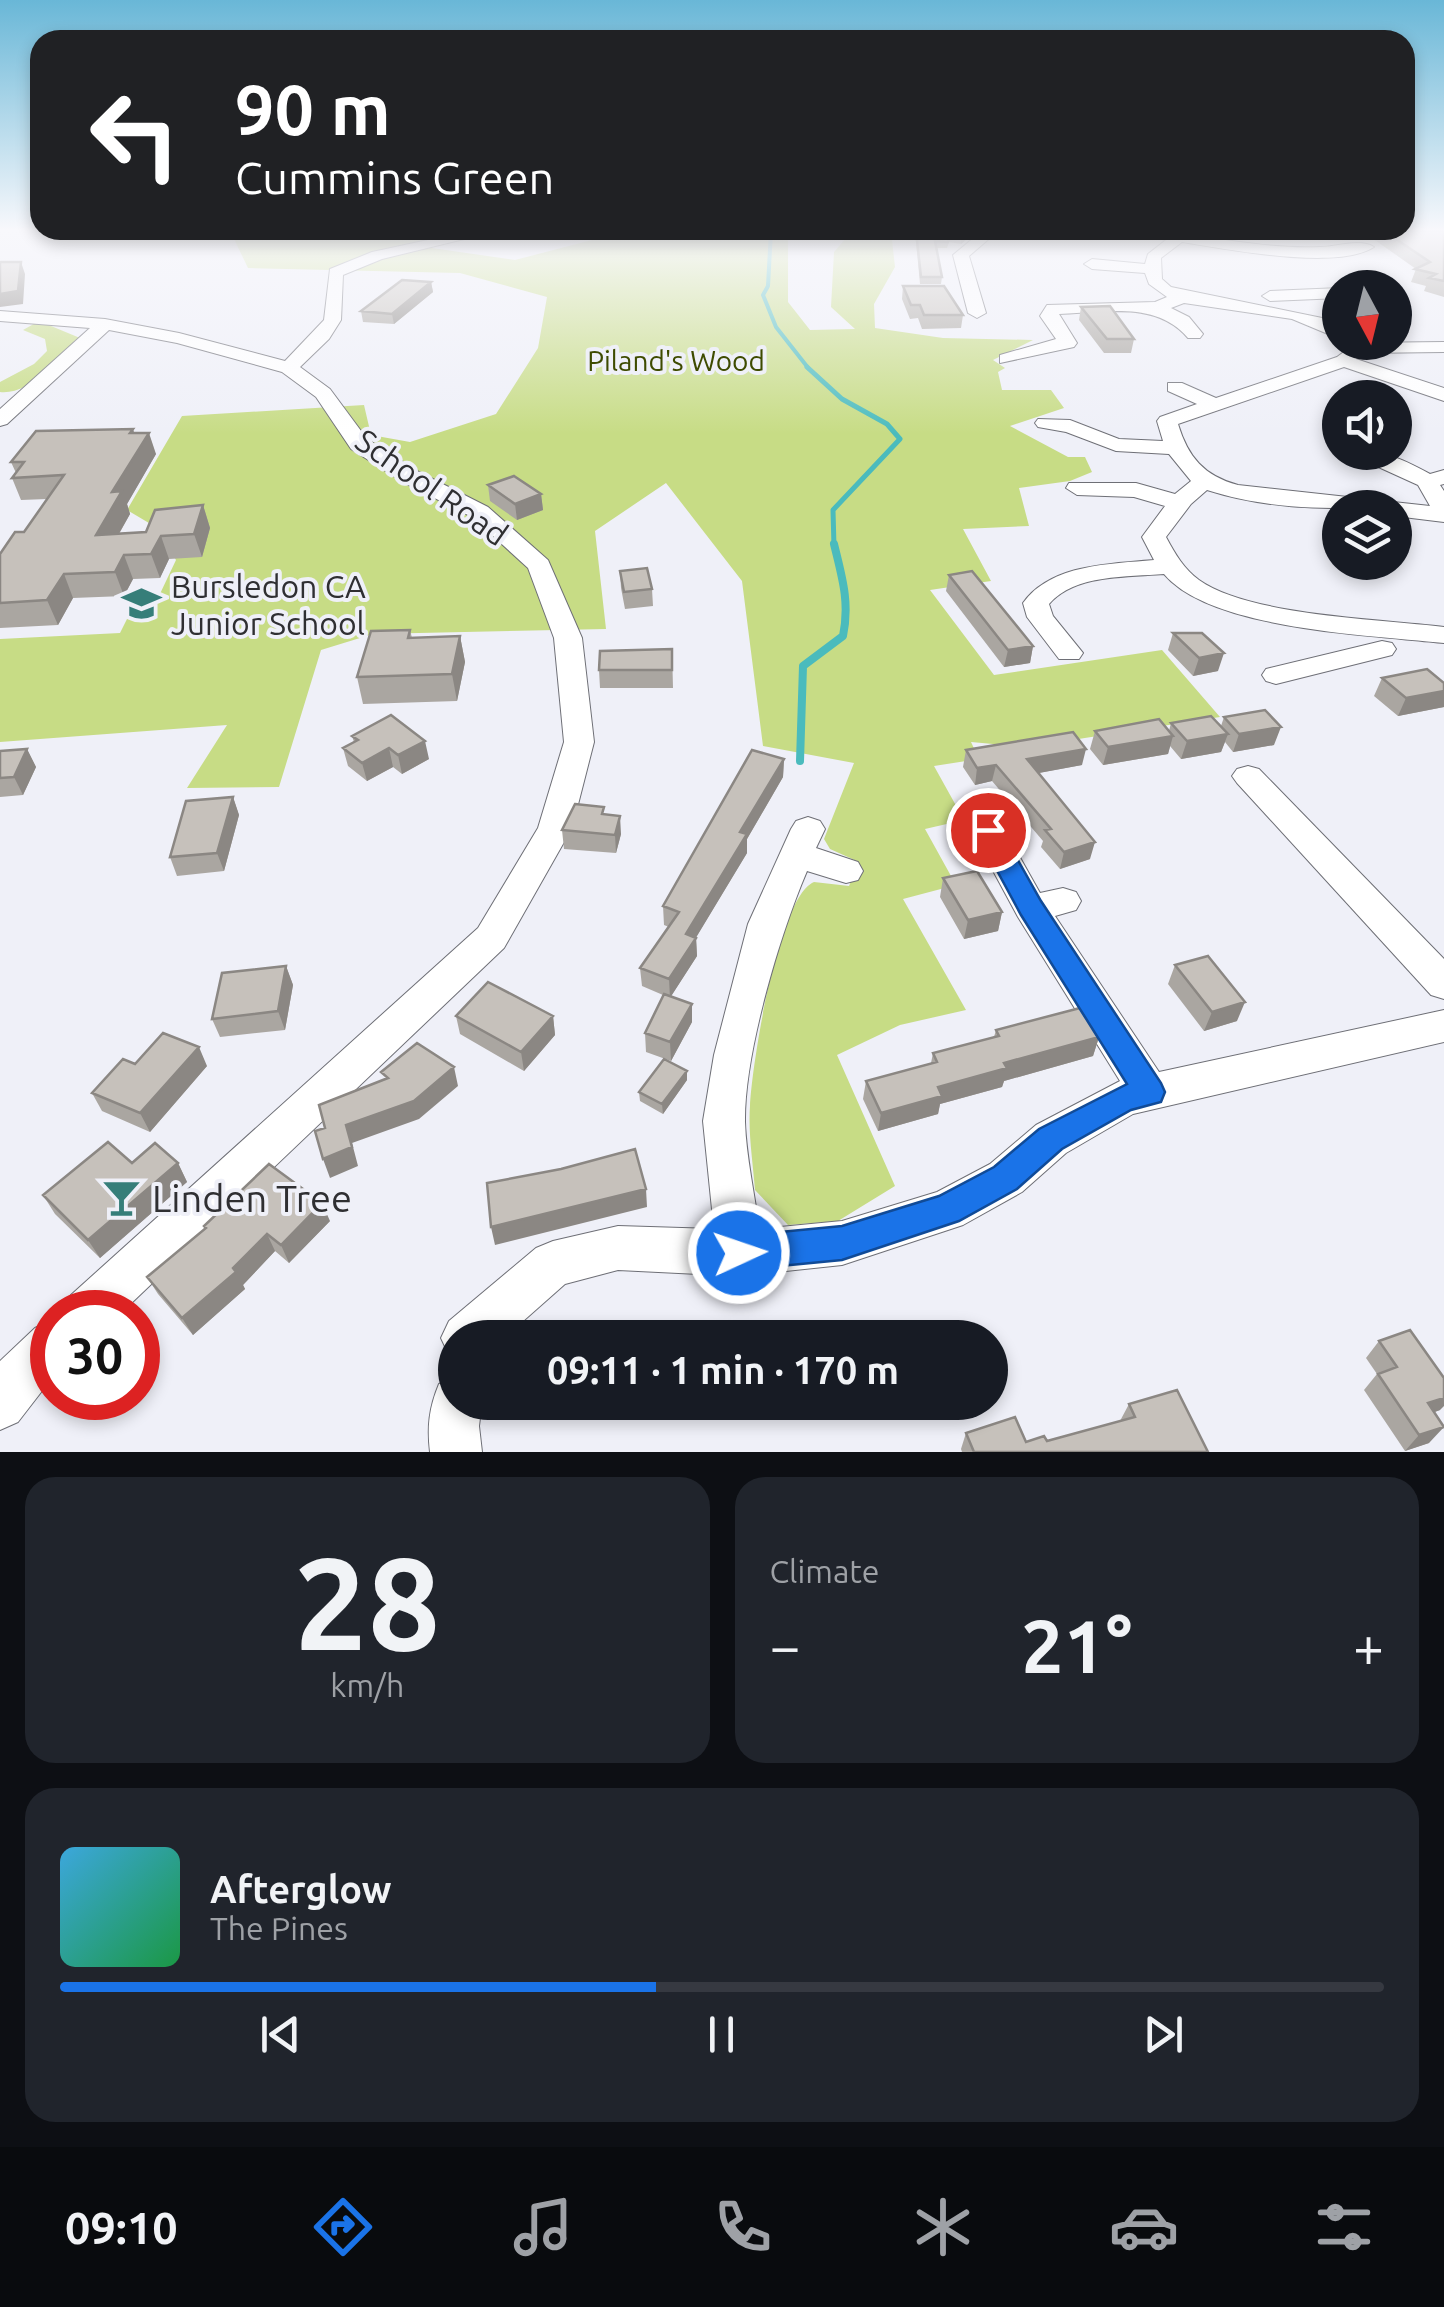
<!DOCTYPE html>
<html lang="en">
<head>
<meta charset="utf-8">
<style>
  :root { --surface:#171b24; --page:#20242c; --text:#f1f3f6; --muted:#9ea1a6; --line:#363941; --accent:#1a73e8 }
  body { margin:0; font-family:Ubuntu,sans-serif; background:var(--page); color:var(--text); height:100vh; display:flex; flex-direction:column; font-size:38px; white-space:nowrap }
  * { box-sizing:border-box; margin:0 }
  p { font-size:32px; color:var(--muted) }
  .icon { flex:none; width:55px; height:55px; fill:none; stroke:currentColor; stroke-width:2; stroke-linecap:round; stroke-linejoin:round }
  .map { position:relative; height:1452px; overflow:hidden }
  .side { display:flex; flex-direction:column; gap:25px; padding:25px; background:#0d0f14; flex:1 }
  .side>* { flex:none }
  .hud { position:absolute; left:30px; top:30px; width:1385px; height:210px; border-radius:30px; box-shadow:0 5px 15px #0003; background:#202124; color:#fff; overflow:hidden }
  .needle { width:65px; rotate:173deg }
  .fabs { position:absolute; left:1322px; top:270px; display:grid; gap:20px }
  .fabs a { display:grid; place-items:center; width:90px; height:90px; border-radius:50%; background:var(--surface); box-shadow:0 5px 15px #0003; font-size:50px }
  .speed { position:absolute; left:30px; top:1290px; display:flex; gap:20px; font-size:50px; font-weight:700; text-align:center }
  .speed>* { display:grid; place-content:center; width:130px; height:130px; border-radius:50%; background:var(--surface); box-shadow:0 5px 15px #0003; line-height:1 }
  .speed .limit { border:15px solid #d22; background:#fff; color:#111 }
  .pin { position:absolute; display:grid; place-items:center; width:85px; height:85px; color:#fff; margin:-42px; border:5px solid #fff; border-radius:50%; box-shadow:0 2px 10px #0007 }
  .me { position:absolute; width:110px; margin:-55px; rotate:87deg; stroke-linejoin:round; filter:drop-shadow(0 0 8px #0008) }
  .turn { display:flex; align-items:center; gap:35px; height:210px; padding:0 40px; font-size:45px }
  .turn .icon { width:130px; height:130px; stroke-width:2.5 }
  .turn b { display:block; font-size:70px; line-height:85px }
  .big { font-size:75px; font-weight:700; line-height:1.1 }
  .side .card { flex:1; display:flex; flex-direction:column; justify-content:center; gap:15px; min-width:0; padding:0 35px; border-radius:30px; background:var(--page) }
  .side .dial { align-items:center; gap:0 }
  .dial b { font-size:130px; line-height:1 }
  .song { display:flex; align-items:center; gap:30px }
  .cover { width:120px; height:120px; border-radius:15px; background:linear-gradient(135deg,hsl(200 70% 55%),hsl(140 70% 35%)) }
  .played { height:10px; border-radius:5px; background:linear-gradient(90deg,var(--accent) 45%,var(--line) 45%) }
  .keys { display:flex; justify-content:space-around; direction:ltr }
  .heat { display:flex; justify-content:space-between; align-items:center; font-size:55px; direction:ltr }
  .side .tiles { flex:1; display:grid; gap:25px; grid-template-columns:1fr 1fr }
  .card:last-child { grid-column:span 2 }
  .trip { position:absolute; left:438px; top:1320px; width:570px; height:100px; border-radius:50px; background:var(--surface); box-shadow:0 5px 15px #0003; font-weight:700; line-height:100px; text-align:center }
  .menu { display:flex; height:160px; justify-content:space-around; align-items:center; background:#090b0e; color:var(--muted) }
  .menu .icon { width:70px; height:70px }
  .menu .current { color:var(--accent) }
  .menu b { font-size:45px; color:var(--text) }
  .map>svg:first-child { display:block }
</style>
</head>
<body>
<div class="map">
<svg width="1444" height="1452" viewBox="0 0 1444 1452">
  <rect width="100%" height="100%" fill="#eff0f8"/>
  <path fill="#c7dc85" d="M180 231H456L432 248 515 260 615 234 633 239 682 231H788V302L810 330 855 329 831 307 834 252 852 231H891L895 267 874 304 875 328 943 338 1033 340 993 360 1005 368 998 372 1002 390H1051L1064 408 1010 426 1068 457H1085L1092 472 1070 481 1019 488 1029 526 963 529 991 581 930 590 994 675 1162 650 1220 717 1027 747 971 742 979 759 934 766 964 820 925 829 956 885 903 899 966 1010 900 1025 837 1055 895 1186 838 1221 788 1225 755 1190C753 1163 748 1133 750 1106 752 1064 778 897 814 882L849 886 859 862 830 849 824 839 854 763 763 746 742 581 666 483 595 531 606 629 373 634 321 650 279 787 187 788 227 725 0 742V639L120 633 137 599 158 598 176 560 154 526 127 510 182 416 364 405 371 435 410 442 496 414 538 348 547 297 460 273 248 268 234 239Z
    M39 321 80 338C58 358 32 395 0 392V382L34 364 47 351 45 339 23 330Z"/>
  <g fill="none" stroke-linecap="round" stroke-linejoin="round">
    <path stroke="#4abbbd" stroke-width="4" d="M771 231 768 286 763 295 776 327 809 369"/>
    <path stroke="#4abbbd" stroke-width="5" d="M807 367 842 399 887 424 900 439 833 510 834 547"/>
    <path stroke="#4abbbd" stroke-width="8" d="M800 761 803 666 843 636C850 602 842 577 834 544"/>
    <defs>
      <path id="minor" d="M470 231H497L382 259 343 275 341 320 329 339 300 367 330 389 367 439 419 472 488 507 548 560 582 638 594 742 572 828 504 948 122 1312H64L71 1295 478 928 538 828 564 742 554 638 528 568 472 517 403 482 351 449 316 397 282 372 177 343 109 330 7 424 0 426V409L90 328 0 321V311L105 319 179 333 285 361 324 320 330 269 372 252Z
        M982 231H998L969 256 986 313 977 318 968 313 953 255Z
        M1129 231H1195L1192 235C1235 241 1276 249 1320 247 1336 247 1360 238 1374 247 1338 271 1225 249 1182 242L1161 258 1162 279 1171 287 1327 319 1340 327V339L1292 319 1184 303 1171 308 1189 317 1203 334 1200 338H1188C1156 300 1103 313 1059 314L1077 343 1074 347 1000 363V355L1056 339 1040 316 1047 305 1155 302 1167 297 1149 284 1145 273 1092 269 1084 264 1092 259 1145 264 1148 254 1166 240Z
        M1340 288V298L1270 301 1262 296 1270 291Z
        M1444 342V352L1361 353 1356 359 1444 388V401L1344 367 1178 424C1188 457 1204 476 1238 485L1430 506 1418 485 1352 455C1378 446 1406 461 1430 474L1444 470V484L1440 485 1444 491V522L1395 516V508C1331 508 1273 511 1207 490L1191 504 1166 537C1175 554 1184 569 1199 580 1250 616 1380 619 1444 627V643C1372 635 1211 630 1164 574 1128 577 1075 574 1049 604L1053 616 1083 653 1079 659H1059L1027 617 1023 603C1051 564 1110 564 1154 560L1142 537 1165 506 1134 497 1077 495 1066 488 1069 483H1136L1175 494 1191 481 1169 454 1116 451 1066 432 1038 427 1035 423 1038 419 1070 420 1119 439 1163 441 1157 421 1160 417 1197 404 1168 391V383H1182L1216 398 1337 357 1356 343Z
        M1382 641 1392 643 1396 649 1392 655 1276 684 1266 681 1262 675 1266 669Z
        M1248 766 1259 769 1444 959V999L1431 995 1237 783 1232 776 1237 769Z
        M808 817 820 821 825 829 816 848 858 862 863 871 858 880 846 883 807 871C780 934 744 1054 745 1122 746 1157 755 1194 759 1229L842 1221 937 1192 990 1164 1036 1125 1120 1081 1018 917 971 830 976 822 988 818 1000 822 1040 893 1063 888 1076 892 1081 901 1076 910 1055 916 1159 1072 1444 1010V1042L1133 1114 1066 1153 1022 1192 963 1225 842 1265 739 1276 618 1270 565 1284 504 1338H455V1358L449 1355 441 1338 449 1321 536 1248 553 1241 618 1226 714 1229 703 1121 714 1055 748 924 791 829 796 821Z
        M52 1320V1378L18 1422 0 1430V1361L35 1328Z
        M455 1377V1402H482L479 1426 482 1452H430C427 1427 429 1408 439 1384Z"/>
    </defs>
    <use href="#minor" stroke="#6e6f76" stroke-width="2"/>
    <use href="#minor" fill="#fff" fill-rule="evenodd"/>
  </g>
  <path fill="#aaa6a1" d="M915 231H976L961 244 949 242 947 248H936L942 277 941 284H920Z
    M1362 231H1444V297L1424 291 1426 286 1411 282 1416 269Z
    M431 282 433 292 394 324 363 322 361 311Z
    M903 286 963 315 961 328 922 329 918 318 910 319 902 299Z
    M1081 307 1134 339 1131 353H1104L1079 320Z
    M134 433 156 454 127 504 130 514 119 534 146 532 203 505 210 528 202 557 169 559 160 578 133 579 124 596 73 598 58 625 0 628V554L24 532 47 499 21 500 12 478 16 473 11 462Z
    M488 485 541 494 543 510 517 520 490 501Z
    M620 571 652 589 653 606 625 609 621 588Z
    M949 575 1033 646 1030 663 1004 667 946 591Z
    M410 630 412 638 460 636 465 662 457 701 363 704 357 677Z
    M1173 633 1218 671 1193 676 1168 650Z
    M672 649 673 688H600L599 670Z
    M1382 678 1444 707 1398 716 1374 696Z
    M1224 717 1274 745 1233 752 1225 742 1221 752 1181 759 1170 746 1168 754 1103 765 1090 749 1095 731H1169L1171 723 1221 726Z
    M352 736 429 759 402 774 393 767 367 781 348 766 343 748 354 742Z
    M27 749 36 767 23 795 0 797V751Z
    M966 750 1082 765 1038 773 1090 859 1060 869 1041 847 1043 841 992 781 975 785 963 767Z
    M784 759 783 777 747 839V853L696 937 697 956 671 996 692 1004V1022L671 1061 646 1052 645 1033 663 995 642 986 640 968 669 927 664 925 663 906Z
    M233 797 239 815 224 871 177 876 170 857Z
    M604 814 621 834 616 853 564 849 562 830Z
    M943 878 1002 912 998 931 964 939 940 897Z
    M1175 965 1237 1021 1204 1031 1168 984Z
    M286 966 293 985 285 1030 220 1037 212 1019Z
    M456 1016H553L555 1035 524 1071 460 1034Z
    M996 1030 1099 1037 1093 1056 1004 1081 1002 1087 940 1104 938 1114 878 1131 863 1099 866 1081 931 1063 933 1053 994 1037Z
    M135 1064 207 1066 150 1132 102 1111 92 1093Z
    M687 1071V1080L663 1114 640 1101 639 1092Z
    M132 1163H178L187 1182 100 1258 55 1214 43 1195Z
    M330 1221 289 1263 275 1251 243 1285 245 1289 193 1335 158 1294 147 1277 205 1229 204 1226Z
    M1379 1341 1440 1410 1434 1412 1429 1443 1405 1451 1364 1390 1377 1374 1366 1358Z
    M1129 1404 1208 1452H962L961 1449 966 1433 1026 1442 1047 1441 1120 1421Z"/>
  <path fill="#8b8783" d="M969 231H976L961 244V237Z
    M21 262 25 274 23 304 0 307V294Z
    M431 282 433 292 394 324 392 314Z
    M133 429 139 448 149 433 156 454 127 504 130 514 105 558 96 535 112 492 130 433Z
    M541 494 543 510 517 520 515 504Z
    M203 505 210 528 202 557 194 534Z
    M161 536 169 559 160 578 151 554Z
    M124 555 133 579 124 596 115 572Z
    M64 574 73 598 58 625 47 600Z
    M460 636 465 662 457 701 452 674Z
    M1033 646 1030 663 1004 667 1008 650Z
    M1224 653 1218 671 1193 676 1199 658Z
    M1444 691V707L1398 716 1406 698Z
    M1281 727 1274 745 1233 752 1239 734Z
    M1228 734 1221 752 1181 759 1187 741Z
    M1173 736 1168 754 1103 765 1108 747Z
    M425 741 429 759 402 774 398 755Z
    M389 748 393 767 367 781 362 763Z
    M27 749 36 767 23 795 14 777Z
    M1086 749 1082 765 1023 776 1027 759Z
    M784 759 783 777 747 839V853L691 946 696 938 697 956 670 998 669 979 686 934 740 832Z
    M996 765 992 781 975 785 977 768Z
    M233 797 239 815 224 871 217 853Z
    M620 816 621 834 616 853 615 835Z
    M1095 842 1090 859 1060 869 1064 852Z
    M1002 912 998 931 964 939 968 920Z
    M286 966 293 985 285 1030 278 1011Z
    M1245 1002 1237 1021 1204 1031 1212 1012Z
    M692 1004V1022L671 1061 670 1042Z
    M553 1016 555 1035 524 1071 521 1052Z
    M1099 1037 1093 1056 1004 1081 1002 1087 940 1104 938 1114 878 1131 881 1113 938 1087 1004 1063Z
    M199 1047 207 1066 150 1132 140 1113Z
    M454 1067 458 1086 419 1119 352 1143 358 1166 330 1178 323 1159 346 1125Z
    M687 1071V1080L663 1114 662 1104Z
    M178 1163 187 1182 100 1258 88 1240Z
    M646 1189 647 1207 495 1245 491 1227Z
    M322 1203 330 1221 289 1263 281 1245Z
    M267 1234 275 1251 243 1285 245 1289 193 1335 182 1318Z
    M1444 1398V1406L1440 1410 1414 1420 1428 1403Z
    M1444 1427 1429 1443 1405 1451 1419 1435Z"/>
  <path fill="#c6c1bb" stroke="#8b8783" stroke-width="2.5" d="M916 231H969L961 237 950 235 948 242 935 241 942 277H921Z
    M1384 231H1444V281L1429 278 1436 274 1415 269 1430 262Z
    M1 262H21L18 291 0 294V263Z
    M402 280 431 282 392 314 361 311Z
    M903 286H944L963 315H924L920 305H911Z
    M1110 306 1134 339H1107L1081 307Z
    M133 429 130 433H149L112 492 122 491 96 535 146 532 155 510 203 505 194 534 161 536 151 554 124 555 115 572 64 574 47 600 0 603V554L15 532H24L64 475 12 478 24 462H11L36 431Z
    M514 476 541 494 515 504 488 485Z
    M647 568 652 589 624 592 620 571Z
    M972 571 1033 646 1008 650 949 575Z
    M410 630 408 638 460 636 452 674 357 677 371 631Z
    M1173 633H1202L1224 653 1199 658Z
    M672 649V670H599L600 651Z
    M1427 669 1444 683V691L1406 698 1382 678Z
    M1265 710 1281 727 1239 734 1224 717Z
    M391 715 425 741 398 755 389 748 362 763 343 748 358 740 352 736Z
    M1211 716 1228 734 1187 741 1171 723Z
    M1159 719 1173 736 1108 747 1095 731Z
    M1073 732 1086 749 1027 759 1095 842 1064 852 1045 830 1051 829 996 765 977 768 966 750Z
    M27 749 14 777 0 778V751Z
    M752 750 784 759 740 832 747 834 686 934 696 938 669 979 640 968 679 912 663 906Z
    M233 797 217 853 170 857 186 801Z
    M575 804 604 807 602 814 620 816 615 835 562 830Z
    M977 871 1002 912 968 920 943 878Z
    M1208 956 1245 1002 1212 1012 1175 965Z
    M286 966 278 1011 212 1019 222 973Z
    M488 982 553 1016 521 1052 456 1016Z
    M664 994 692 1004 670 1042 645 1033Z
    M1080 1008 1099 1037 1004 1063 1007 1068 938 1087 942 1096 881 1113 866 1081 937 1062 933 1053 999 1036 996 1030Z
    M163 1033 199 1047 140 1113 92 1093 123 1059 135 1064Z
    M417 1043 454 1067 414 1101 346 1125 352 1147 323 1159 315 1131 325 1128 319 1105 388 1078 381 1072Z
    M664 1059 687 1071 662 1104 639 1092Z
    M108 1142 132 1163 155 1143 178 1163 88 1240 43 1195Z
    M635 1149 646 1189 491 1227 487 1183 561 1169Z
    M269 1164 322 1203 281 1245 267 1234 233 1268 236 1272 182 1318 147 1277 206 1228 204 1226Z
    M1410 1330 1444 1378V1398L1428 1403 1444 1427 1419 1435 1378 1374 1397 1367 1379 1341Z
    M1177 1390 1208 1452H974L966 1433 1015 1417 1026 1442 1044 1436 1047 1441 1135 1417 1129 1404Z"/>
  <linearGradient id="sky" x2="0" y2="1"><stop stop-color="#69b7d7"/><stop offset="0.53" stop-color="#f8f8fc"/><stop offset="1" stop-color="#f8f8fc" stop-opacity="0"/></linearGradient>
  <rect width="1444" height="434" fill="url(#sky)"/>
  <path fill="#1a73e8" stroke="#114b97" stroke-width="2.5" d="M988 821 997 823 1041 901 1161 1083 1165 1092 1161 1102 1131 1110 1062 1149 1017 1189 959 1221 842 1260 739 1270 726 1265 721 1253 726 1241 739 1236 842 1226 939 1196 994 1167 1039 1129 1127 1084 1021 915 975 830Z"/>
  <defs>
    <symbol id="school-bare" viewBox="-9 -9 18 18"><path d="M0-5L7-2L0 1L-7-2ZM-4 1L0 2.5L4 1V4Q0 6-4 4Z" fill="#367e79" stroke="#eff0f8" stroke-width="2.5" paint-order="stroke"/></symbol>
    <symbol id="bar-bare" viewBox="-9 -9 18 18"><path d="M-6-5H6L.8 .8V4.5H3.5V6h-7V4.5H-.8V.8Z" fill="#367e79" stroke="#eff0f8" stroke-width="2.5" paint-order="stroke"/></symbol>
  </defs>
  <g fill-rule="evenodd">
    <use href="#school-bare" x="114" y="576" width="55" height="55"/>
    <use href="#bar-bare" x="94" y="1170" width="55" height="55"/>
  </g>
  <g text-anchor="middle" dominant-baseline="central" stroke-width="8" stroke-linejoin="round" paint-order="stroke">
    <g font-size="28" fill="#3e4b00" stroke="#eff0f8">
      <text x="676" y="360">Piland's Wood</text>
    </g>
    <g font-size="32" fill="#2f2f32" stroke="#eff0f8">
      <text transform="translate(432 487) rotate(35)">School Road</text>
    </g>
    <g font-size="32" fill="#2f2f32" stroke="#eff0f8" text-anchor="start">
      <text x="171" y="586">Bursledon CA<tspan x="171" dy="37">Junior School</tspan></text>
    </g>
    <g font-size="38" fill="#2f2f32" stroke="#eff0f8" text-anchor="start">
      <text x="152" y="1198">Linden Tree</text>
    </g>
  </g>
</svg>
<div class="fabs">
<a><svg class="needle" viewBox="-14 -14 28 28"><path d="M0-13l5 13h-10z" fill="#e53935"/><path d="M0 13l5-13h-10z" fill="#9ea1a6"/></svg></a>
<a><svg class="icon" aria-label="sound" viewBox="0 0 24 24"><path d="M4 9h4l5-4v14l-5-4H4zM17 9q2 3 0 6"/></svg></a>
<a><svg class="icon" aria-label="layers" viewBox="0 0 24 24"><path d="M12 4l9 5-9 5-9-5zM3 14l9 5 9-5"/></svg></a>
</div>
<div class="speed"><div class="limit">30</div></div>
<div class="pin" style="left:988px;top:830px;background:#d93025"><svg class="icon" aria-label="arrive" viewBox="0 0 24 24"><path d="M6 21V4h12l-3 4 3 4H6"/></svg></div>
<svg class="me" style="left:739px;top:1253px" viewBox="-20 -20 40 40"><circle r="17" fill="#1a73e8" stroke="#fff" stroke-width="3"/><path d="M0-11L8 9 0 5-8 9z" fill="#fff"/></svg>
<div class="trip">09:11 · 1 min · 170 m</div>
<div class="hud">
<div class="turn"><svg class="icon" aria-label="left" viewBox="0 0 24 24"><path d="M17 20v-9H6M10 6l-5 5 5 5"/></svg><div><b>90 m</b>Cummins Green</div></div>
</div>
</div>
<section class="side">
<div class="tiles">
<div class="card dial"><b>28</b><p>km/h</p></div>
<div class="card"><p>Climate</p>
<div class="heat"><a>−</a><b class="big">21°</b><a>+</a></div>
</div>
<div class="card">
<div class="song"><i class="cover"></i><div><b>Afterglow</b><p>The Pines</p></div></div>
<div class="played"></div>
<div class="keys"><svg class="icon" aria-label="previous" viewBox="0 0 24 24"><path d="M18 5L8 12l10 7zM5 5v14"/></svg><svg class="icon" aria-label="pause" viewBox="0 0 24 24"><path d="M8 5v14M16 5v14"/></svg><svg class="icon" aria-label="next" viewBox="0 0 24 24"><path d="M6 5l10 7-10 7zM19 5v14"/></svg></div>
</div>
</div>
</section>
<nav class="menu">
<b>09:10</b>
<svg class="icon current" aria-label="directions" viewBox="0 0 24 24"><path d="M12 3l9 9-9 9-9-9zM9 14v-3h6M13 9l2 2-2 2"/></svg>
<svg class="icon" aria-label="music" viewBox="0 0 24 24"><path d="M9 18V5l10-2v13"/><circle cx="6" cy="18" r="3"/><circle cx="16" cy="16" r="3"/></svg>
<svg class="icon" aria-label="phone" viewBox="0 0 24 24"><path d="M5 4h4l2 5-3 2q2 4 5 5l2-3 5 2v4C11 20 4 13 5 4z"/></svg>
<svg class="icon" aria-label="climate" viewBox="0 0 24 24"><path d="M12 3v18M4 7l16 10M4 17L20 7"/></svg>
<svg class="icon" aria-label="car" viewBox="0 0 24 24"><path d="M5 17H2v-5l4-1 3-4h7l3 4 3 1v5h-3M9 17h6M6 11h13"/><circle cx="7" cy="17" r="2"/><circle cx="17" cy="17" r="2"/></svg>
<svg class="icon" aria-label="filters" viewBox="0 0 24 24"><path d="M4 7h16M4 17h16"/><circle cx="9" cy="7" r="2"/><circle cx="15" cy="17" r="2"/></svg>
</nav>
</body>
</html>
